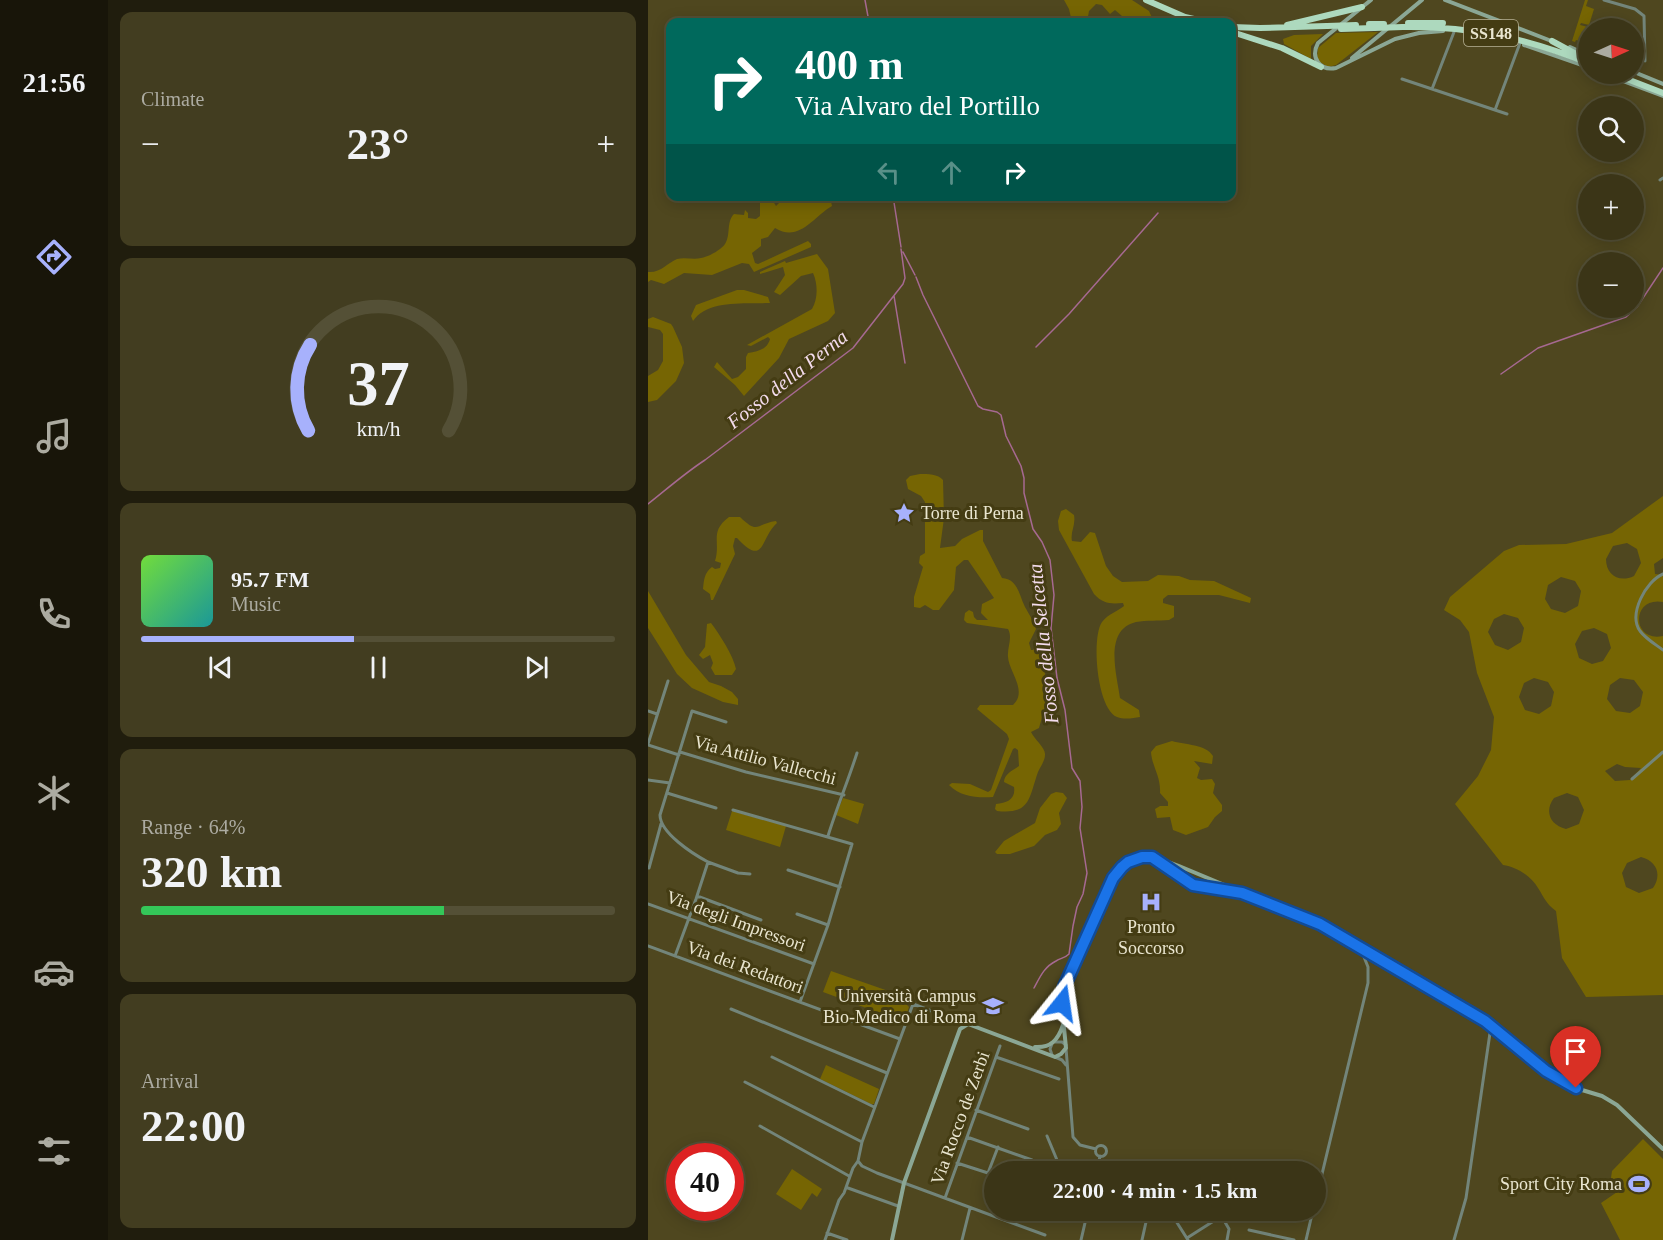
<!DOCTYPE html>
<html lang="en">
<head>
<meta charset="utf-8">
<style>
  :root { --surface:#3b3517; --page:#423d20; --text:#f1f3f6; --muted:#acaba1; --line:#545036; --accent:#a7b1fc }
  body { margin:0; font-family:"Times New Roman",serif; background:var(--page); color:var(--text); height:100vh; display:flex; flex-direction:column; font-size:22px; white-space:nowrap }
  * { box-sizing:border-box; margin:0 }
  p { font-size:20px; color:var(--muted) }
  .icon { flex:none; width:33px; height:33px; fill:none; stroke:currentColor; stroke-width:2; stroke-linecap:round; stroke-linejoin:round }
  .map { position:relative; flex:1; overflow:hidden }
  .drawer { display:flex; flex-direction:column; gap:12px; padding:12px; background:#201d0d; width:540px }
  .drawer>* { flex:none }
  .banner { position:absolute; left:18px; top:18px; width:570px; height:183px; border-radius:12px; box-shadow:0 3px 15px #0003,0 0 0 2px var(--line); background:#00695c; color:#fff; overflow:hidden }
  .needle { width:39px; rotate:87deg }
  .fabs { position:absolute; left:930px; top:18px; display:grid; gap:12px }
  .fabs a { display:grid; place-items:center; width:66px; height:66px; border-radius:50%; background:var(--surface); box-shadow:0 3px 15px #0003,0 0 0 2px var(--line); font-size:30px }
  .speed { position:absolute; left:18px; top:1143px; display:flex; gap:12px; font-size:30px; font-weight:700; text-align:center }
  .speed>* { display:grid; place-content:center; width:78px; height:78px; border-radius:50%; background:var(--surface); box-shadow:0 3px 15px #0003,0 0 0 2px var(--line); line-height:1 }
  .speed .limit { border:9px solid #d22; background:#fff; color:#111 }
  .pin { position:absolute; display:grid; place-items:center; width:51px; height:51px; color:#fff; margin:-62px -26px; border-radius:50% 50% 50% 0; rotate:-45deg; box-shadow:0 0 6px #0007 }
  .pin .icon { rotate:45deg }
  .me { position:absolute; width:66px; margin:-33px; rotate:15deg; stroke-linejoin:round; filter:drop-shadow(0 0 4px #0008) }
  .turn { display:flex; align-items:center; gap:21px; height:126px; padding:0 30px; font-size:27px }
  .turn .icon { width:78px; height:78px; stroke-width:2.5 }
  .turn b { display:block; font-size:42px; line-height:51px }
  .lanes { display:flex; align-items:center; height:57px; padding:0 30px; background:#0003; justify-content:center; gap:30px; direction:ltr }
  .lanes .off { opacity:.35 }
  .big { font-size:45px; font-weight:600; line-height:1.1 }
  .drawer .widget { flex:1; display:flex; flex-direction:column; justify-content:center; gap:9px; min-width:0; padding:0 21px; border-radius:12px; background:var(--page) }
  .drawer .dial { align-items:center; gap:0 }
  .dial svg { height:156px; overflow:visible; fill:none; stroke:var(--line); stroke-width:7; stroke-linecap:round; text-anchor:middle }
  .dial text { fill:var(--text); stroke:none }
  .song { display:flex; align-items:center; gap:18px }
  .cover { width:72px; height:72px; border-radius:9px; background:linear-gradient(135deg,hsl(100 70% 55%),hsl(180 70% 35%)) }
  .played { height:6px; border-radius:3px; background:linear-gradient(90deg,var(--accent) 45%,var(--line) 45%) }
  .keys { display:flex; justify-content:space-around; direction:ltr }
  .heat { display:flex; justify-content:space-between; align-items:center; font-size:33px; direction:ltr }
  .charge { height:9px; border-radius:4px; background:linear-gradient(90deg,#34c759 64%,var(--line) 0) }
  .trip { position:absolute; left:336px; top:1161px; width:342px; height:60px; border-radius:30px; background:var(--surface); box-shadow:0 3px 15px #0003,0 0 0 2px var(--line); font-weight:600; line-height:60px; text-align:center }
  main { display:flex; flex:1; min-height:0 }
  .tabs { display:flex; flex-direction:column; width:108px; justify-content:space-around; align-items:center; background:#181509; color:var(--muted) }
  .tabs .icon { width:42px; height:42px }
  .tabs .selected { color:var(--accent) }
  .tabs b { font-size:27px; color:var(--text) }
  .map>svg:first-child { display:block }
</style>
</head>
<body>
<main>
<nav class="tabs">
<b>21:56</b>
<svg class="icon selected" aria-label="directions" viewBox="0 0 24 24"><path d="M12 3l9 9-9 9-9-9zM9 14v-3h6M13 9l2 2-2 2"/></svg>
<svg class="icon" aria-label="music" viewBox="0 0 24 24"><path d="M9 18V5l10-2v13"/><circle cx="6" cy="18" r="3"/><circle cx="16" cy="16" r="3"/></svg>
<svg class="icon" aria-label="phone" viewBox="0 0 24 24"><path d="M5 4h4l2 5-3 2q2 4 5 5l2-3 5 2v4C11 20 4 13 5 4z"/></svg>
<svg class="icon" aria-label="climate" viewBox="0 0 24 24"><path d="M12 3v18M4 7l16 10M4 17L20 7"/></svg>
<svg class="icon" aria-label="car" viewBox="0 0 24 24"><path d="M5 17H2v-5l4-1 3-4h7l3 4 3 1v5h-3M9 17h6M6 11h13"/><circle cx="7" cy="17" r="2"/><circle cx="17" cy="17" r="2"/></svg>
<svg class="icon" aria-label="filters" viewBox="0 0 24 24"><path d="M4 7h16M4 17h16"/><circle cx="9" cy="7" r="2"/><circle cx="15" cy="17" r="2"/></svg>
</nav>
<section class="drawer">
<div class="widget"><p>Climate</p>
<div class="heat"><a>−</a><b class="big">23°</b><a>+</a></div>
</div>
<div class="widget dial"><svg viewBox="0 0 100 80">
<path d="M14 69A42 42 0 1 1 86 69"/>
<path d="M14 69A42 42 0 0 1 15 25" stroke="#a7b1fc"/>
<text x="50" y="56" font-size="32" font-weight="700">37</text>
<text x="50" y="72" font-size="11">km/h</text>
</svg></div>
<div class="widget">
<div class="song"><i class="cover"></i><div><b>95.7 FM</b><p>Music</p></div></div>
<div class="played"></div>
<div class="keys"><svg class="icon" aria-label="previous" viewBox="0 0 24 24"><path d="M18 5L8 12l10 7zM5 5v14"/></svg><svg class="icon" aria-label="pause" viewBox="0 0 24 24"><path d="M8 5v14M16 5v14"/></svg><svg class="icon" aria-label="next" viewBox="0 0 24 24"><path d="M6 5l10 7-10 7zM19 5v14"/></svg></div>
</div>
<div class="widget"><p>Range · 64%</p><b class="big">320 km</b><div class="charge"></div></div>
<div class="widget"><p>Arrival</p><b class="big">22:00</b></div>
</section>
<div class="map">
<svg width="1015" height="1240" viewBox="0 0 1015 1240">
  <rect width="100%" height="100%" fill="#4f471f"/>
  <path fill="#766503" fill-rule="evenodd" d="M416 0H484L501 11 506 22H481L467 10 462 14 454 5 448 4 441 11 439 22H424L421 9Z
    M937 0H940L938 6 946 9 941 25 933 23 932 25 940 27 935 42 928 40 927 42 924 41Z
    M730 32 688 65 680 67 669 60 670 48 688 33Z
    M675 34 663 46V59L636 44 635 39 646 35Z
    M134 197H182L184 206C165 217 151 243 127 228L120 237 113 239V246L104 253 107 263 110 264 160 241 163 244V247L106 272 101 264 94 263 64 275 36 273 16 284 3 280 0 282V272C13 273 19 263 29 259 37 257 46 260 53 258 60 257 73 250 77 244 83 235 78 222 86 214L96 215 97 210 100 213V218L108 219 112 216V198H123L128 206 133 201Z
    M169 254 180 269 187 313 180 321 141 339 131 358 96 396 87 385 66 367 69 362 84 379 90 377 98 369V357L100 353C110 351 119 350 122 339L120 337 103 346 99 345 164 309C170 299 170 284 165 273L153 276 132 295 126 292 137 275 135 267 112 274V272L137 261 138 263Z
    M89 290H96L120 297 122 303C100 304 59 299 45 321L43 316 48 305Z
    M5 317 23 324 25 327 34 347 36 363 28 381 9 400 0 402V376L10 370 15 361V334L12 330 0 327V319Z
    M272 474C280 474 290 474 295 480L296 518 292 548 307 546 314 539 332 530H335V541L354 578C370 579 371 595 377 607 381 614 385 620 388 629L381 643 383 650H385L389 644H393L396 650 398 703 391 728 383 732C386 739 398 748 397 755 397 761 392 767 390 772 381 797 383 815 349 811L347 809 348 804C359 803 368 799 366 787L356 782C356 774 365 770 371 766L370 750 367 748 365 749 345 797C330 798 312 797 301 785L304 783 322 784 340 792 343 790 361 739 359 734 329 709 332 705H365C380 691 361 672 360 657 359 647 365 638 360 629L319 623 316 620 317 613 321 610 325 612 326 617 329 620H340L333 613 334 604 346 598 320 560H316L308 567 306 590 291 610H285L277 605 272 608 266 607V597L275 567 271 563 272 556 277 553V502L273 496 260 489 258 480 262 476Z
    M1015 496V558L1006 564 1007 574 1015 575V602C983 596 983 643 1015 636V995L938 997 914 958 908 911C898 904 896 897 890 888 883 876 869 867 855 865L807 804 830 776 843 750 846 717 829 673 821 632 812 620 796 610 802 597 856 551 871 545 918 544 964 533ZM979 543 989 549 993 563 986 576C971 583 958 575 958 559L965 546ZM913 577 927 581 933 591 930 606 917 613 903 609 897 599 900 585ZM856 614 870 618 876 628 873 642 860 650 847 645 840 632 846 619ZM946 628 959 634 963 648 955 661 944 664 931 658 927 644 934 631ZM886 678 900 682 906 692 903 706 891 714 877 710 871 697 876 683ZM972 678 986 680 995 692 992 706 982 713 968 711 959 699 962 685ZM969 764 977 767 993 768 982 780 967 781 957 771ZM919 793 930 797 936 810 931 824 918 829C902 825 896 811 906 798ZM993 857C1009 861 1014 875 1005 888L991 893 978 887 974 873 979 863Z
    M418 509 426 515C428 525 422 532 424 541L433 542 442 532 447 533 458 566 465 576 474 582 500 581 510 575 531 576 542 580 566 581 603 598 602 603 571 595H520L515 599V603L526 606V617L521 620C511 621 498 620 488 622 455 630 469 675 472 698L491 710 492 717C485 718 477 720 469 717 449 709 443 638 454 622 460 614 470 611 476 606L475 603C463 604 455 604 446 594L411 530 410 521 413 511Z
    M81 517H92C111 535 107 524 128 521L129 523C112 538 117 568 89 538H87L85 546 87 554 65 600H63L62 594 55 589C56 580 56 573 64 567L67 569 72 568 73 563 67 561C73 542 61 532 81 517Z
    M0 591 38 655 61 682 73 686 84 692 90 699V705L75 702 44 688 29 674 0 628Z
    M63 623C72 635 85 655 88 669L84 675H67L63 668 65 663 62 655 55 659 51 655 57 647 59 624Z
    M524 741C537 745 558 744 565 756L564 764 546 761 552 768 549 778 553 780 564 779 567 784 565 793 574 805V811L567 817 560 827 538 835 525 830 522 817 509 818 507 809 512 806H520V802L512 793C513 776 504 767 503 752L508 746Z
    M408 792 415 793 419 798 411 813 413 824 409 830 397 835 386 846 362 854H349L347 852 356 841 387 823 392 808 403 794Z
    M195 798 216 804 210 824 188 815Z
    M84 811 138 826 132 847 78 830Z
    M183 971 249 994 261 1007 256 1022 175 992Z
    M178 1065 231 1089 226 1104H223L172 1079Z
    M995 1139 1015 1159V1240H972L953 1203 972 1190 963 1178 964 1171Z
    M144 1169 174 1189 169 1197 164 1193 153 1210 128 1194Z"/>
  <g fill="none" stroke-linecap="round" stroke-linejoin="round">
    <path stroke="#a66991" stroke-width="1.5" d="M217 0 221 22
      M245 196 253 247
      M255 252 267 275
      M268 277 275 295 330 406 335 409 349 412 353 415 358 436 373 466 376 478V493L385 529 394 542 402 560 406 595 403 628 409 678 417 710 424 768 432 781 434 807 432 828 439 873 435 894 429 907 425 926 421 954C417 958 413 958 408 961 396 967 392 977 386 988
      M246 296 257 363
      M388 347 421 314 510 213
      M853 374 890 348 978 317 989 307 1015 268
      M0 504C19 489 37 473 57 460L205 348 255 284 257 278 253 249"/>
    <path stroke="#73857a" stroke-width="3" d="M956 0 987 9 996 16 997 61
      M754 79 859 114
      M784 89 806 32
      M847 110 872 43
      M1012 180 1015 178
      M1015 574C998 581 980 614 992 631 998 639 1007 644 1015 650
      M0 711 9 714
      M0 744 20 681
      M0 745 31 755
      M32 752 98 772 196 795
      M984 779 1015 752
      M0 780 22 783
      M19 793 68 808
      M85 810 204 844 180 925 152 1002
      M180 836C189 807 200 781 209 753
      M60 862 90 873 102 874
      M1 868 13 824
      M140 870 192 887
      M49 896 113 920
      M0 904 166 964
      M149 914 180 925
      M0 946 252 1039
      M27 956 48 899 60 862C45 854 12 833 12 815L44 711 78 722
      M253 995 265 1004 313 1022 315 1025
      M83 1009 239 1073
      M407 1042H414L418 1045
      M404 1044 402 1049 404 1055
      M418 1048 425 1137 432 1145 448 1149
      M124 1057 226 1107
      M348 1057 411 1079
      M407 1057 414 1060 418 1065
      M97 1082 214 1142
      M328 1110 380 1129
      M112 1126 201 1176
      M399 1136 414 1172
      M319 1137 384 1160
      M447.5 1151a5.5 5.5 0 1 1 11 0a5.5 5.5 0 1 1-11 0Z
      M210 1161 214 1166 229 1173 397 1235
      M309 1163 340 1173 350 1147
      M449 1172 452 1156
      M200 1188 250 1206
      M297 1198 352 1046
      M668 1199 720 983V967L712 947
      M511 1210H516
      M521 1210 540 1240
      M570 1210 581 1229 579 1240
      M601 1230 646 1240
      M179 1233 199 1240
      M539 1238 583 1210
      M177 1240 191 1200 196 1193 205 1168 210 1161 214 1142 265 1004
      M314 1240 322 1208
      M433 1240 440 1210
      M494 1240 500 1213 504 1210
      M658 1240 665 1210
      M806 1240 818 1198 843 1026"/>
    <path stroke="#8ba795" stroke-width="4" d="M723 0 670 43C662 58 672 71 688 68L747 39 771 33 795 31
      M797 0 906 42
      M876 45 940 67
      M922 47 940 55
      M704 58 774 0
      M986 72 1015 84
      M956 74 1015 96
      M510 860 545 885 584 890
      M387 1047C403 1048 410 1040 415 1025
      M244 1240 256 1183 312 1029 320 1024 407 1057 413 1054 418 1048 413 997 416 986 462 883 472 869 485 859 498 856 507 857 531 866 684 930 846 1027 908 1078 924 1087 954 1096 969 1105 1015 1149"/>
    <path stroke="#add9be" stroke-width="6" d="M498 0 537 17 559 22
      M760 23H795
      M721 24H736
      M639 25 714 7
      M584 27 612 28 679 26
      M755 27C823 26 878 38 940 63
      M693 29 726 28
      M584 32 634 48 673 67
      M904 41 928 54
      M966 74 1015 93"/>
    <path stroke="#add9be" stroke-width="6" d="M679 26 708 25
      M726 28 755 27"/>
  </g>
  <g fill="none" stroke-linecap="round" stroke-linejoin="round">
    <defs>
      <path id="route" d="M414 1003 416 987 465 878 474 867 480 862 494 857H504L545 885 594 893 672 924 837 1021 898 1071 928 1088"/>
    </defs>
    <use href="#route" stroke="#114b97" stroke-width="15"/>
    <use href="#route" stroke="#1a73e8" stroke-width="10"/>
  </g>
  <defs>
    <symbol id="sight-bare" viewBox="-9 -9 18 18"><path d="M0-6L1.8-2.2L6-1.7L2.9 1.2L3.7 5.4L0 3.3L-3.7 5.4L-2.9 1.2L-6-1.7L-1.8-2.2Z" fill="#a7b1fc" stroke="#443c13" stroke-width="2.5" paint-order="stroke"/></symbol>
    <symbol id="hospital-bare" viewBox="-9 -9 18 18"><path d="M-5-5h3v3.5h4V-5h3V5h-3V1.5h-4V5h-3Z" fill="#a7b1fc" stroke="#443c13" stroke-width="2.5" paint-order="stroke"/></symbol>
    <symbol id="university-bare" viewBox="-9 -9 18 18"><path d="M0-5L7-2L0 1L-7-2ZM-4 1L0 2.5L4 1V4Q0 6-4 4Z" fill="#a7b1fc" stroke="#443c13" stroke-width="2.5" paint-order="stroke"/></symbol>
    <symbol id="stadium-bare" viewBox="-9 -9 18 18"><path d="M0-5a6.5 5 0 1 0 0 10a6.5 5 0 1 0 0-10ZM-3.5-1.8h7v3.6h-7Z" fill="#a7b1fc" stroke="#443c13" stroke-width="2.5" paint-order="stroke"/></symbol>
  </defs>
  <g fill-rule="evenodd">
    <use href="#sight-bare" x="241" y="498" width="30" height="30"/>
    <use href="#hospital-bare" x="488" y="887" width="30" height="30"/>
    <use href="#university-bare" x="330" y="991" width="30" height="30"/>
    <use href="#stadium-bare" x="976" y="1169" width="30" height="30"/>
  </g>
  <g text-anchor="middle" dominant-baseline="central" stroke-width="6" stroke-linejoin="round" paint-order="stroke">
    <rect fill="#443c13" stroke="#b8b397" stroke-width="1.5" x="816" y="20" width="54" height="26" rx="4.5"/>
    <g font-size="16" font-weight="bold" fill="#eae6d0">
      <text x="843" y="33">SS148</text>
    </g>
    <g font-size="18" fill="#eae6d0" stroke="#443c13" text-anchor="end">
      <text x="273" y="513" text-anchor="start">Torre di Perna</text>
      <text x="503" y="927" text-anchor="middle">Pronto<tspan x="503" dy="21">Soccorso</tspan></text>
      <text x="328" y="996">Università Campus<tspan x="328" dy="21">Bio-Medico di Roma</tspan></text>
      <text x="974" y="1184">Sport City Roma</text>
    </g>
    <g font-size="18" fill="#eae6d0" stroke="#443c13">
      <text transform="translate(117 760) rotate(15)">Via Attilio Vallecchi</text>
      <text transform="translate(88 921) rotate(20)">Via degli Impressori</text>
      <text transform="translate(97 967) rotate(20)">Via dei Redattori</text>
      <text transform="translate(312 1118) rotate(-70)">Via Rocco de Zerbi</text>
    </g>
    <g font-size="20" font-style="italic" fill="#f4dced" stroke="#443c13">
      <text transform="translate(139 379) rotate(-38)">Fosso della Perna</text>
      <text transform="translate(395 644) rotate(-96)">Fosso della Selcetta</text>
    </g>
  </g>
</svg>
<div class="fabs">
<a><svg class="needle" viewBox="-14 -14 28 28"><path d="M0-13l5 13h-10z" fill="#e53935"/><path d="M0 13l5-13h-10z" fill="#acaba1"/></svg></a>
<a><svg class="icon" aria-label="search" viewBox="0 0 24 24"><circle cx="10" cy="10" r="6"/><path d="M15 15l6 6"/></svg></a>
<a>+</a>
<a>−</a>
</div>
<div class="speed"><div class="limit">40</div></div>
<div class="pin" style="left:928px;top:1088px;background:#d93025"><svg class="icon" aria-label="arrive" viewBox="0 0 24 24"><path d="M6 21V4h12l-3 4 3 4H6"/></svg></div>
<svg class="me" style="left:414px;top:1003px" viewBox="-20 -20 40 40"><path d="M0-17L14 15 0 8-14 15z" fill="#1a73e8" stroke="#fff" stroke-width="4"/></svg>
<div class="trip">22:00 · 4 min · 1.5 km</div>
<div class="banner">
<div class="turn"><svg class="icon" aria-label="right" viewBox="0 0 24 24"><path d="M7 20v-9h11M14 6l5 5-5 5"/></svg><div><b>400 m</b>Via Alvaro del Portillo</div></div>
<div class="lanes"><svg class="icon off" aria-label="left" viewBox="0 0 24 24"><path d="M17 20v-9H6M10 6l-5 5 5 5"/></svg><svg class="icon off" aria-label="ahead" viewBox="0 0 24 24"><path d="M12 20V5M6 11l6-6 6 6"/></svg><svg class="icon" aria-label="right" viewBox="0 0 24 24"><path d="M7 20v-9h11M14 6l5 5-5 5"/></svg></div>
</div>
</div>
</main>
</body>
</html>
